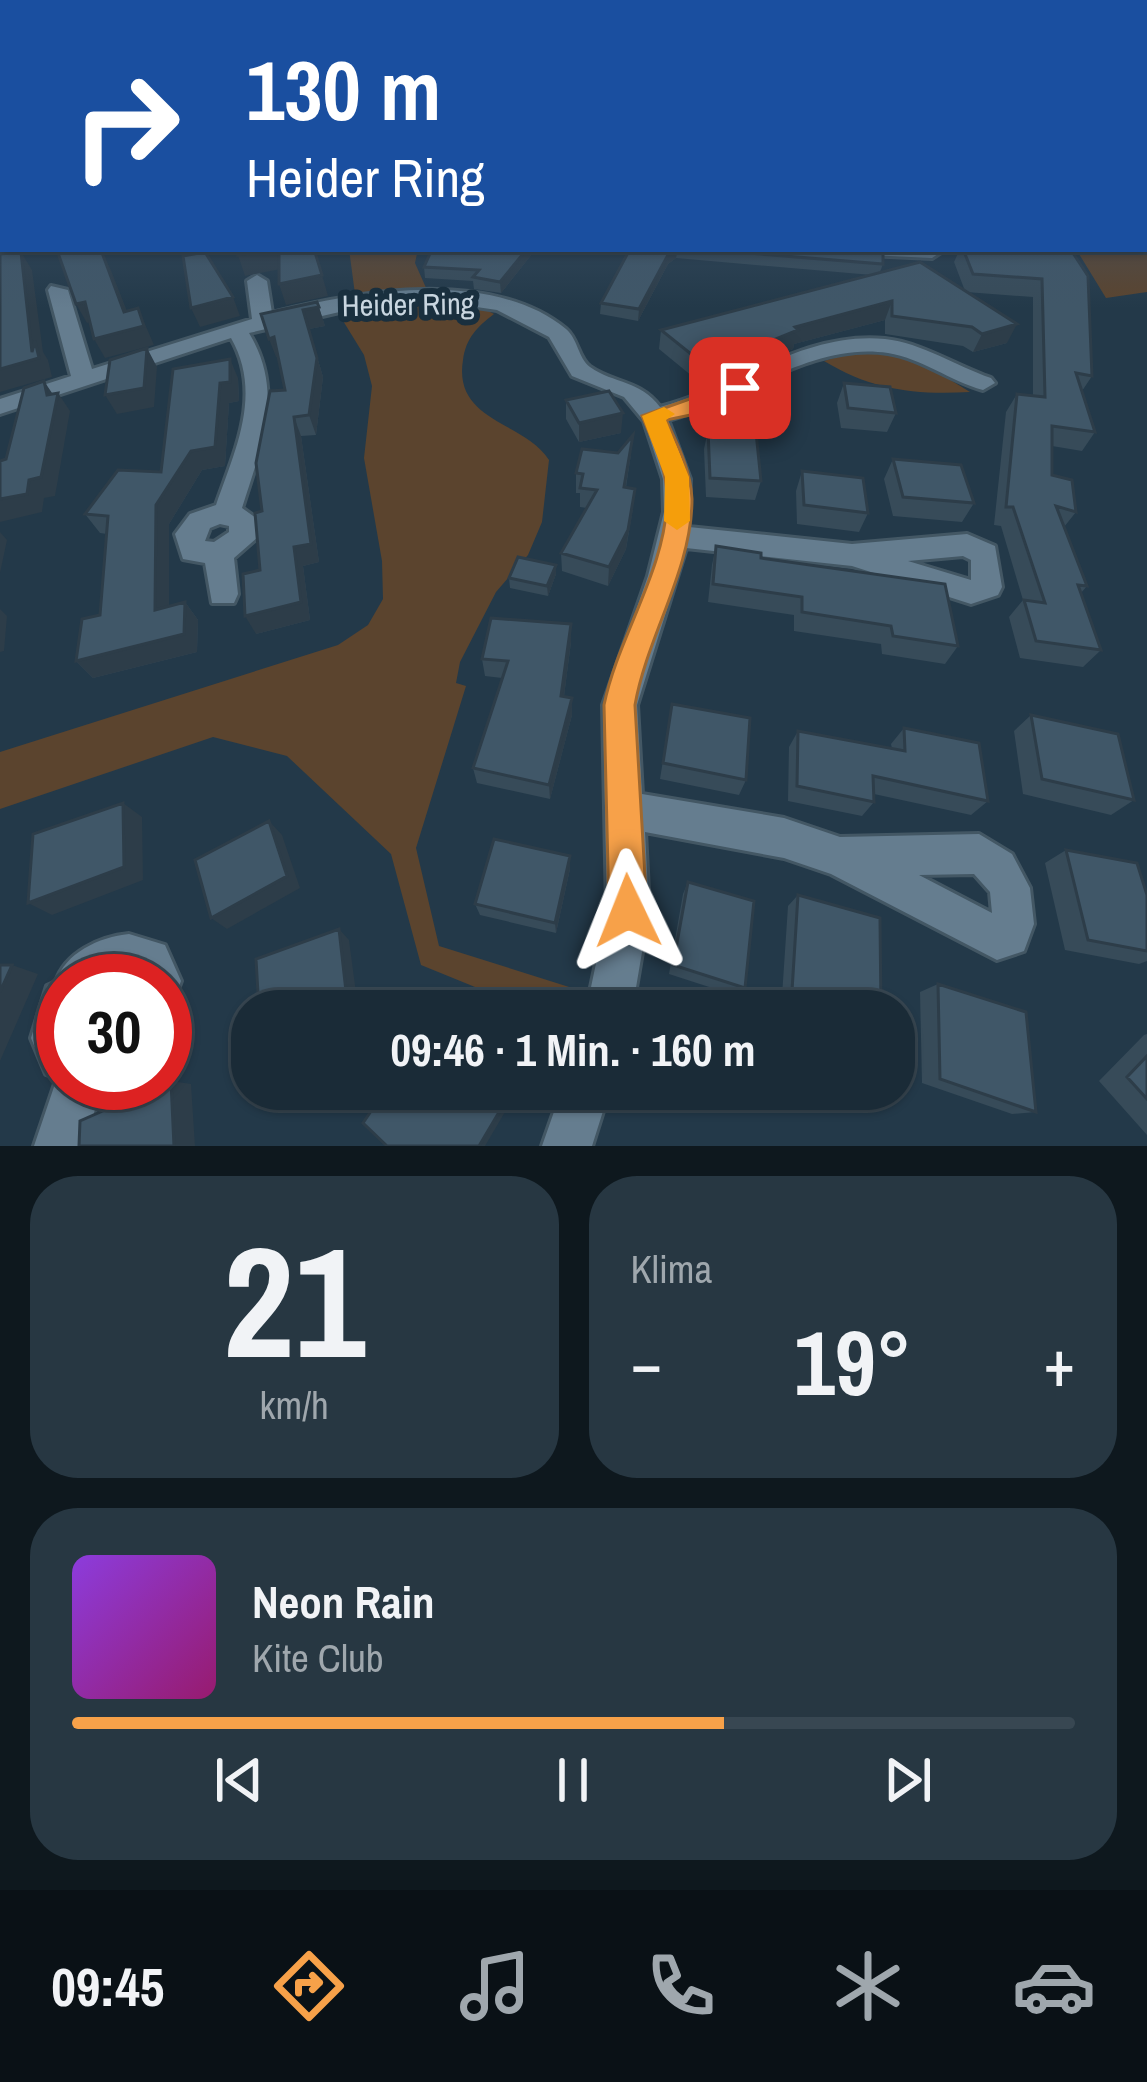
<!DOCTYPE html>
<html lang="de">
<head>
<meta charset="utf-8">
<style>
  :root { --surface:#1a2b37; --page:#273742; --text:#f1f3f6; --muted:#9fa7ad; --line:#384752; --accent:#f7a149 }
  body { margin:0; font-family:"Archivo Narrow",sans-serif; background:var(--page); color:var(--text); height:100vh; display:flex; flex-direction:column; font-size:45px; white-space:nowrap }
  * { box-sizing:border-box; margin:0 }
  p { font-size:39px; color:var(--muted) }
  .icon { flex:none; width:66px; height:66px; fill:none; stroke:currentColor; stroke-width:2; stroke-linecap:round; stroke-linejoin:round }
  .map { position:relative; height:1146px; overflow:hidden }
  .details { display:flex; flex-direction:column; gap:30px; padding:30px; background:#0e181e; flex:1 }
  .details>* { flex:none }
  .top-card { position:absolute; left:0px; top:0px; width:1149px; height:252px; box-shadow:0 3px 9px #0004,0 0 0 3px var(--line); background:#1a4fa0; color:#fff; overflow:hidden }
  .speed { position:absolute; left:36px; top:954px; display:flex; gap:24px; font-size:60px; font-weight:700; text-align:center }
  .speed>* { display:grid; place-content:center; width:156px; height:156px; border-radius:50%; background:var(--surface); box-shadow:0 3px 9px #0004,0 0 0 3px var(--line); line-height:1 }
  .speed .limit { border:18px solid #d22; background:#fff; color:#111 }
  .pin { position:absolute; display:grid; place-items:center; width:102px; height:102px; color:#fff; margin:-51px; border-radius:24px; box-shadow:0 6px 18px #0006 }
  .me { position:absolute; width:132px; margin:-66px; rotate:358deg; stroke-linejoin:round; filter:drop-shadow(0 0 9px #0008) }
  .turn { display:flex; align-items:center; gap:42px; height:252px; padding:0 48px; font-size:54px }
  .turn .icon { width:156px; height:156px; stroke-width:2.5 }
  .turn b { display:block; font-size:84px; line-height:102px }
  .big { font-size:90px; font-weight:700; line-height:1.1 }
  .details .card { flex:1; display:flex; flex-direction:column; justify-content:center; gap:18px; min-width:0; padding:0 42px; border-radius:48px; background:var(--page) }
  .details .dial { align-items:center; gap:0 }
  .dial b { font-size:156px; line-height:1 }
  .song { display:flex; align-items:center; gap:36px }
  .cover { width:144px; height:144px; border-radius:18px; background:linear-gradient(135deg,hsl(270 70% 55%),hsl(320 70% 35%)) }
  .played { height:12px; border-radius:6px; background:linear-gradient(90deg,var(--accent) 65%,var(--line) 65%) }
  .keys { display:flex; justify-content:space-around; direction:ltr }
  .heat { display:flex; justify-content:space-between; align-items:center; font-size:66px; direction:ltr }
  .details .tiles { flex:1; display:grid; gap:30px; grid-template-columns:1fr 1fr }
  .card:last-child { grid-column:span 2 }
  .trip { position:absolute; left:231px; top:990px; width:684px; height:120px; border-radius:48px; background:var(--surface); box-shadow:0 3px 9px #0004,0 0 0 3px var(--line); font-weight:700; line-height:120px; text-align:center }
  .tab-bar { display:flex; height:192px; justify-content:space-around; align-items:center; background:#0a1116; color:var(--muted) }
  .tab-bar .icon { width:84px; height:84px }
  .tab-bar .on { color:var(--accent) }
  .tab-bar b { font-size:54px; color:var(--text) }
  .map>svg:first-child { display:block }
</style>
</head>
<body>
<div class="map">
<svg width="1147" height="1146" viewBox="0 0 1147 1146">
  <rect width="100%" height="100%" fill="#233949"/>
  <path fill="#5b442e" d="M1147 154V292L1106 298 1076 249H1146Z
    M349 249H418L415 263 427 290 355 294Z
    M400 303C429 303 468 298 494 314 477 327 466 338 463 360 453 422 524 421 549 460L542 522 528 555 496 592 460 662 456 683 466 686 416 848 439 946 585 992 581 1011H534L421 965 391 854 287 756 213 737 0 809V752L338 645 368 625 383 599 382 561 364 458 372 386 364 355 337 311Z
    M866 348 913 357 970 392C914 395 872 390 824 361Z"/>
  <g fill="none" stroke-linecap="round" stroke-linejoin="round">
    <defs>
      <path id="street" d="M838 249H939L941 252 932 258 847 254Z
        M257 275 267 281 272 313C357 291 492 268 566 329 578 339 578 358 590 367 614 384 640 380 660 407 735 388 804 331 885 339 922 343 956 366 991 378L995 383 983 390C950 381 921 358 888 353 812 341 739 401 668 420L690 479 689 527 852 544 967 534 995 546 1002 587 998 595 971 604 852 566 686 548 637 705 642 794 784 818 840 837 979 834 1012 854 1030 888 1034 924 1024 951 997 960 831 874 784 858 645 832 649 911 632 1011H586L607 911 603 705 648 576 664 512 663 479 644 421 624 397 572 376 549 337 497 310 436 301 361 307 249 333C285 392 261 447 242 508L256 518 258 537 234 558 238 594 234 603H212L205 563 183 559 175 534 190 514 216 505C235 450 263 394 231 338L0 414V399L71 376 48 290 51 286 68 290 92 369 252 319 247 281ZM220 524 229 526V532L214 542 205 541 210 528ZM963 556 971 560V580L908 561ZM974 874 990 892 992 913 919 875Z
        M129 934 165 945 181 981 175 997 165 1001V981H63V1083H103L84 1146H34L57 1078 46 1074 31 1038 47 986 56 982C65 953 99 937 129 934Z
        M562 1089H610L592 1146H542Z"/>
    </defs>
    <use href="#street" stroke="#435764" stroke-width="6"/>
    <use href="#street" fill="#657d8f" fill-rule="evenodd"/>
  </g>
  <path fill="#374b59" d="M432 249H536L501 293 474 289 473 281 425 278 424 267Z
    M626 249H883V264L880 272 965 291 954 262 960 249H1018L1073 253 1092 376 1082 391 1095 432 1082 451 1052 446V475L1076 512 1064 527 1087 586 1081 593 1101 650 1083 667 1020 658 1009 617 1023 600 1001 526 994 525 1006 412 1017 394 1033 396V297L966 292 1007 343 973 352 963 346 885 334V320L794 344 793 349 757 364 698 381 659 349 661 330 872 275 676 258 668 264 638 321 600 314 601 303 630 249Z
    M317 302 325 326 309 329 323 377 316 435 301 436 319 562 303 566 310 620 256 634 262 511 285 390 278 357H276Z
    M238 378 239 401 229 403 225 466 202 470 169 524V606L185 602 198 620 197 652 93 678 76 661 100 615 107 534 100 533 85 514 161 472Z
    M844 383 896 413 887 432 841 428 837 403Z
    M566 400 621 433 579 442 566 419Z
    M708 430 761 481 755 500 706 497 704 449Z
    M631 454 626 487 633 508 626 549 608 586 562 571 561 553 587 508 580 507V493H576V473Z
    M893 459 974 503 962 522 893 516 884 479Z
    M802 471 868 513 859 532 797 524 796 491Z
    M716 546 761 558 958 646 945 664 882 654 881 644 794 631V615L708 602 712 565Z
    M556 574 548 596 510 588 509 578Z
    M571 642 564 696 572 698V715L550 799 477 783 473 768 502 678 485 676 482 659Z
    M672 704 746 780 739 795 660 779Z
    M1031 715 1134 800 1111 815 1023 794 1014 731Z
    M904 728 988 801 971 815 874 794V802L862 816 788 801 789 747 798 731 892 749 891 744Z
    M1066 850 1147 895V961L1139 964 1065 950 1045 863Z
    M570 856V869L556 933 480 915 475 904Z
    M688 882 745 988 737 996 669 974 683 894Z
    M798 895 881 1011H781L788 906Z
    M938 984 1036 1112 1012 1114 922 1083 920 992Z
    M1147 1034V1135L1099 1081 1144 1035Z"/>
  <path fill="#2d3d49" d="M274 249H279L286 268 245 276 238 255Z
    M527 249H536L501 293 500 282Z
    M675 249H678L676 258 668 264 638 321 639 309 669 253Z
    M101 250 110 268 134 329 138 308 154 345 105 358 94 339 124 312Z
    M21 252 32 270 43 352 48 360 52 377 0 392V369L32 352Z
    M322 275 328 296 286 305 279 284Z
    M233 297 240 316 200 327 191 308Z
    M892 301 885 320 794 344 793 349 757 364 698 381 701 362 795 327Z
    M85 302 96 320 87 323 76 304Z
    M319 307 325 326 309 329 323 377 316 435 309 415 303 310Z
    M1017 324 1007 343 973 352 982 334Z
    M274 337 281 356 276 357 269 339Z
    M147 348 157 367 154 407 117 414 105 395Z
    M230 359 238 378 239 401 229 403 225 466 202 470 169 524V628L155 610 156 505 220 383Z
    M44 381 56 399 58 393 70 411 55 496 44 498 42 512 0 522V499L47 395Z
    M623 413 621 433 579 442V423Z
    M294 417 301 436 319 562 303 566 310 620 256 634 245 616 294 547Z
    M635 489 626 549 608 586 609 567Z
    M0 532 7 540 0 573Z
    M556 565V574L548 596 547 586Z
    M185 602 198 620 197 652 93 678 76 661Z
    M0 609 7 616 4 651 0 652Z
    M571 624V642L562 712 561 696Z
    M572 698V715L550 799 549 785Z
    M123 803 142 817 143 880 52 915 28 903Z
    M269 821 282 835 300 888 227 929 211 918Z
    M570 856V869L556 933 555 923Z
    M339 929 349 940 358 1008 349 1011H318Z
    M12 965 38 974 0 1061V992Z
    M171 1081 191 1084 195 1146H174Z
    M508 1097 512 1100 485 1146H479Z"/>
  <path fill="#405768" stroke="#2d3d49" stroke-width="3" d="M239 249H274L238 255Z
    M279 249H314L322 275 279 284Z
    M432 249H527L500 282 473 277 479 270 424 267Z
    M630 249H675L669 253 639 309 601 303Z
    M699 249H883V264Z
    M963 249H1018L1073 253 1088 276 1092 376 1076 373 1095 432 1052 426V475L1072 480 1076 512 1056 506 1087 586 1078 585 1101 650 1036 641 1024 600 1045 603 1013 507H1006L1017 394 1045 397 1042 279 973 274Z
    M101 250 124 312 138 308 144 326 94 339 85 302 76 304 58 253Z
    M21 252 32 352 35 341 39 358 0 369V254Z
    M205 252 233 297 191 308 183 256Z
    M920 262 1017 324 982 334 972 327 892 316V301L795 327 798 330 761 345 701 362 661 330Z
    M317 302 319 307 303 310 317 358 309 415 294 417 311 544 294 547 301 602 245 616 243 574 260 570 255 513 262 511 256 463 270 391 285 390 274 337 269 339 261 314Z
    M147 348 144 388 105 395 110 360Z
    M230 359V382L220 383 215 447 191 451 156 505 155 610 185 602 184 634 76 661 82 619 100 615 108 516 85 514 118 470 161 472 173 369Z
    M44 381 47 395 58 393 41 477 29 480 27 494 0 499V461L6 459 24 388Z
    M844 383 890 387 896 413 848 408Z
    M609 391 623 413 579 423 566 400Z
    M708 430 756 432 761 481 710 478Z
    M633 435 624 487 635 489 628 530 609 567 561 553 597 490 580 488 583 474 576 473 582 449 618 453Z
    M893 459 961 465 974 503 903 497Z
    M802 471 863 478 868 513 804 505Z
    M716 546 761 553V558L945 584 958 646 893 636 891 626 802 612V597L713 584Z
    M518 557 556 565 547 586 509 578Z
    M491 618 571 624 561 696 572 698 549 785 473 768 508 661 482 659Z
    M672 704 750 718 746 780 663 763Z
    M1031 715 1118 734 1134 800 1042 779Z
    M904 728 979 743 988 801 873 776 874 802 797 786 798 731 905 751Z
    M123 803 124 867 28 903 33 834Z
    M269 821 287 876 211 918 195 860Z
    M494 839 570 856 555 923 475 904Z
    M1066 850 1137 863 1147 895V951L1088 940Z
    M688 882 754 901 745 988 673 965Z
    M798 895 880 918 881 1011H804L791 1007Z
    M339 929 347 1000 318 1011H259L256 959Z
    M0 965H12L0 992Z
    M938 984 1026 1012 1036 1112 940 1079Z
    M1147 1056V1099L1127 1077Z
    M171 1081 174 1146H79L80 1121Z
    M386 1089H499L508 1097 479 1146H387L363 1123Z"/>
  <linearGradient id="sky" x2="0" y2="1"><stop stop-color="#131f28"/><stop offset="0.48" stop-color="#3f546a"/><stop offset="1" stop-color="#3f546a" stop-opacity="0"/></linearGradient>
  <rect width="1147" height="308" fill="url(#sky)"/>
  <path fill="#f7a149" stroke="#a1692f" stroke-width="3" d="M740 381 751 388 748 392 705 412 666 420C678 445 691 472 692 499 692 570 647 636 635 705L647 911 641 925 628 931 614 925 609 911 604 705C618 636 667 568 667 497 667 469 653 442 642 416Z"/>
  <path fill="#f59e0b" d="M664 407 675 414 666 420 689 477 690 521 677 530 664 521 665 477 642 416Z"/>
  <g text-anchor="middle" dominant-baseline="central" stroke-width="12" stroke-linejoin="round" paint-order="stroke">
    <g font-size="30" fill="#c9d6e0" stroke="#192f3e">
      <text transform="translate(408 304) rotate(-1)">Heider Ring</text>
    </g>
  </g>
</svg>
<div class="speed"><div class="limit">30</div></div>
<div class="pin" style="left:740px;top:388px;background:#d93025"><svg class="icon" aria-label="arrive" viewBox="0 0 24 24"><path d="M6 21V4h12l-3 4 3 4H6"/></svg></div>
<svg class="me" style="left:628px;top:911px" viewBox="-20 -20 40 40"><path d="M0-17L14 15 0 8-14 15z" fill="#f7a149" stroke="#fff" stroke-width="4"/></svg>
<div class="trip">09:46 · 1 Min. · 160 m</div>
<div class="top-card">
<div class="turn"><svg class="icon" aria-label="right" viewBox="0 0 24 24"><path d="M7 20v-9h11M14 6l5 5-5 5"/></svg><div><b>130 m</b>Heider Ring</div></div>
</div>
</div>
<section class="details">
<div class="tiles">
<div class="card dial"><b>21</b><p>km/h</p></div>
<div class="card"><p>Klima</p>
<div class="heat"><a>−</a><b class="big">19°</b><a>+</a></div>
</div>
<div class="card">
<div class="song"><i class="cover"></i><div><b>Neon Rain</b><p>Kite Club</p></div></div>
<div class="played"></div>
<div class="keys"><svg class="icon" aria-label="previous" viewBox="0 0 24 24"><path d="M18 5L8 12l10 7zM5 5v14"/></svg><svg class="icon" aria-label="pause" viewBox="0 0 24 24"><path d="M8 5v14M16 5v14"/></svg><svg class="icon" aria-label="next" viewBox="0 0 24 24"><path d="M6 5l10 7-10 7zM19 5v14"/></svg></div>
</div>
</div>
</section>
<nav class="tab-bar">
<b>09:45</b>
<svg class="icon on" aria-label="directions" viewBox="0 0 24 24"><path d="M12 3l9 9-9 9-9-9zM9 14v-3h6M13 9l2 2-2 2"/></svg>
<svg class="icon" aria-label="music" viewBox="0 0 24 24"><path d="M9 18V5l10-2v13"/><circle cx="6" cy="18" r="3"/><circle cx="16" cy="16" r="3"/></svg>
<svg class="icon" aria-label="phone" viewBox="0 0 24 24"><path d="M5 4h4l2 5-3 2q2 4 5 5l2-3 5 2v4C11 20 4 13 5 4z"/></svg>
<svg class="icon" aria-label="climate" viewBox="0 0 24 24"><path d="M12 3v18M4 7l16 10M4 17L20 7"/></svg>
<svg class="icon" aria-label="car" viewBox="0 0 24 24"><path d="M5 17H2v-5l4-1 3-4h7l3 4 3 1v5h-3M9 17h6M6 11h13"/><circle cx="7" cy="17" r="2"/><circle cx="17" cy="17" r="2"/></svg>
</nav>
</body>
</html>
